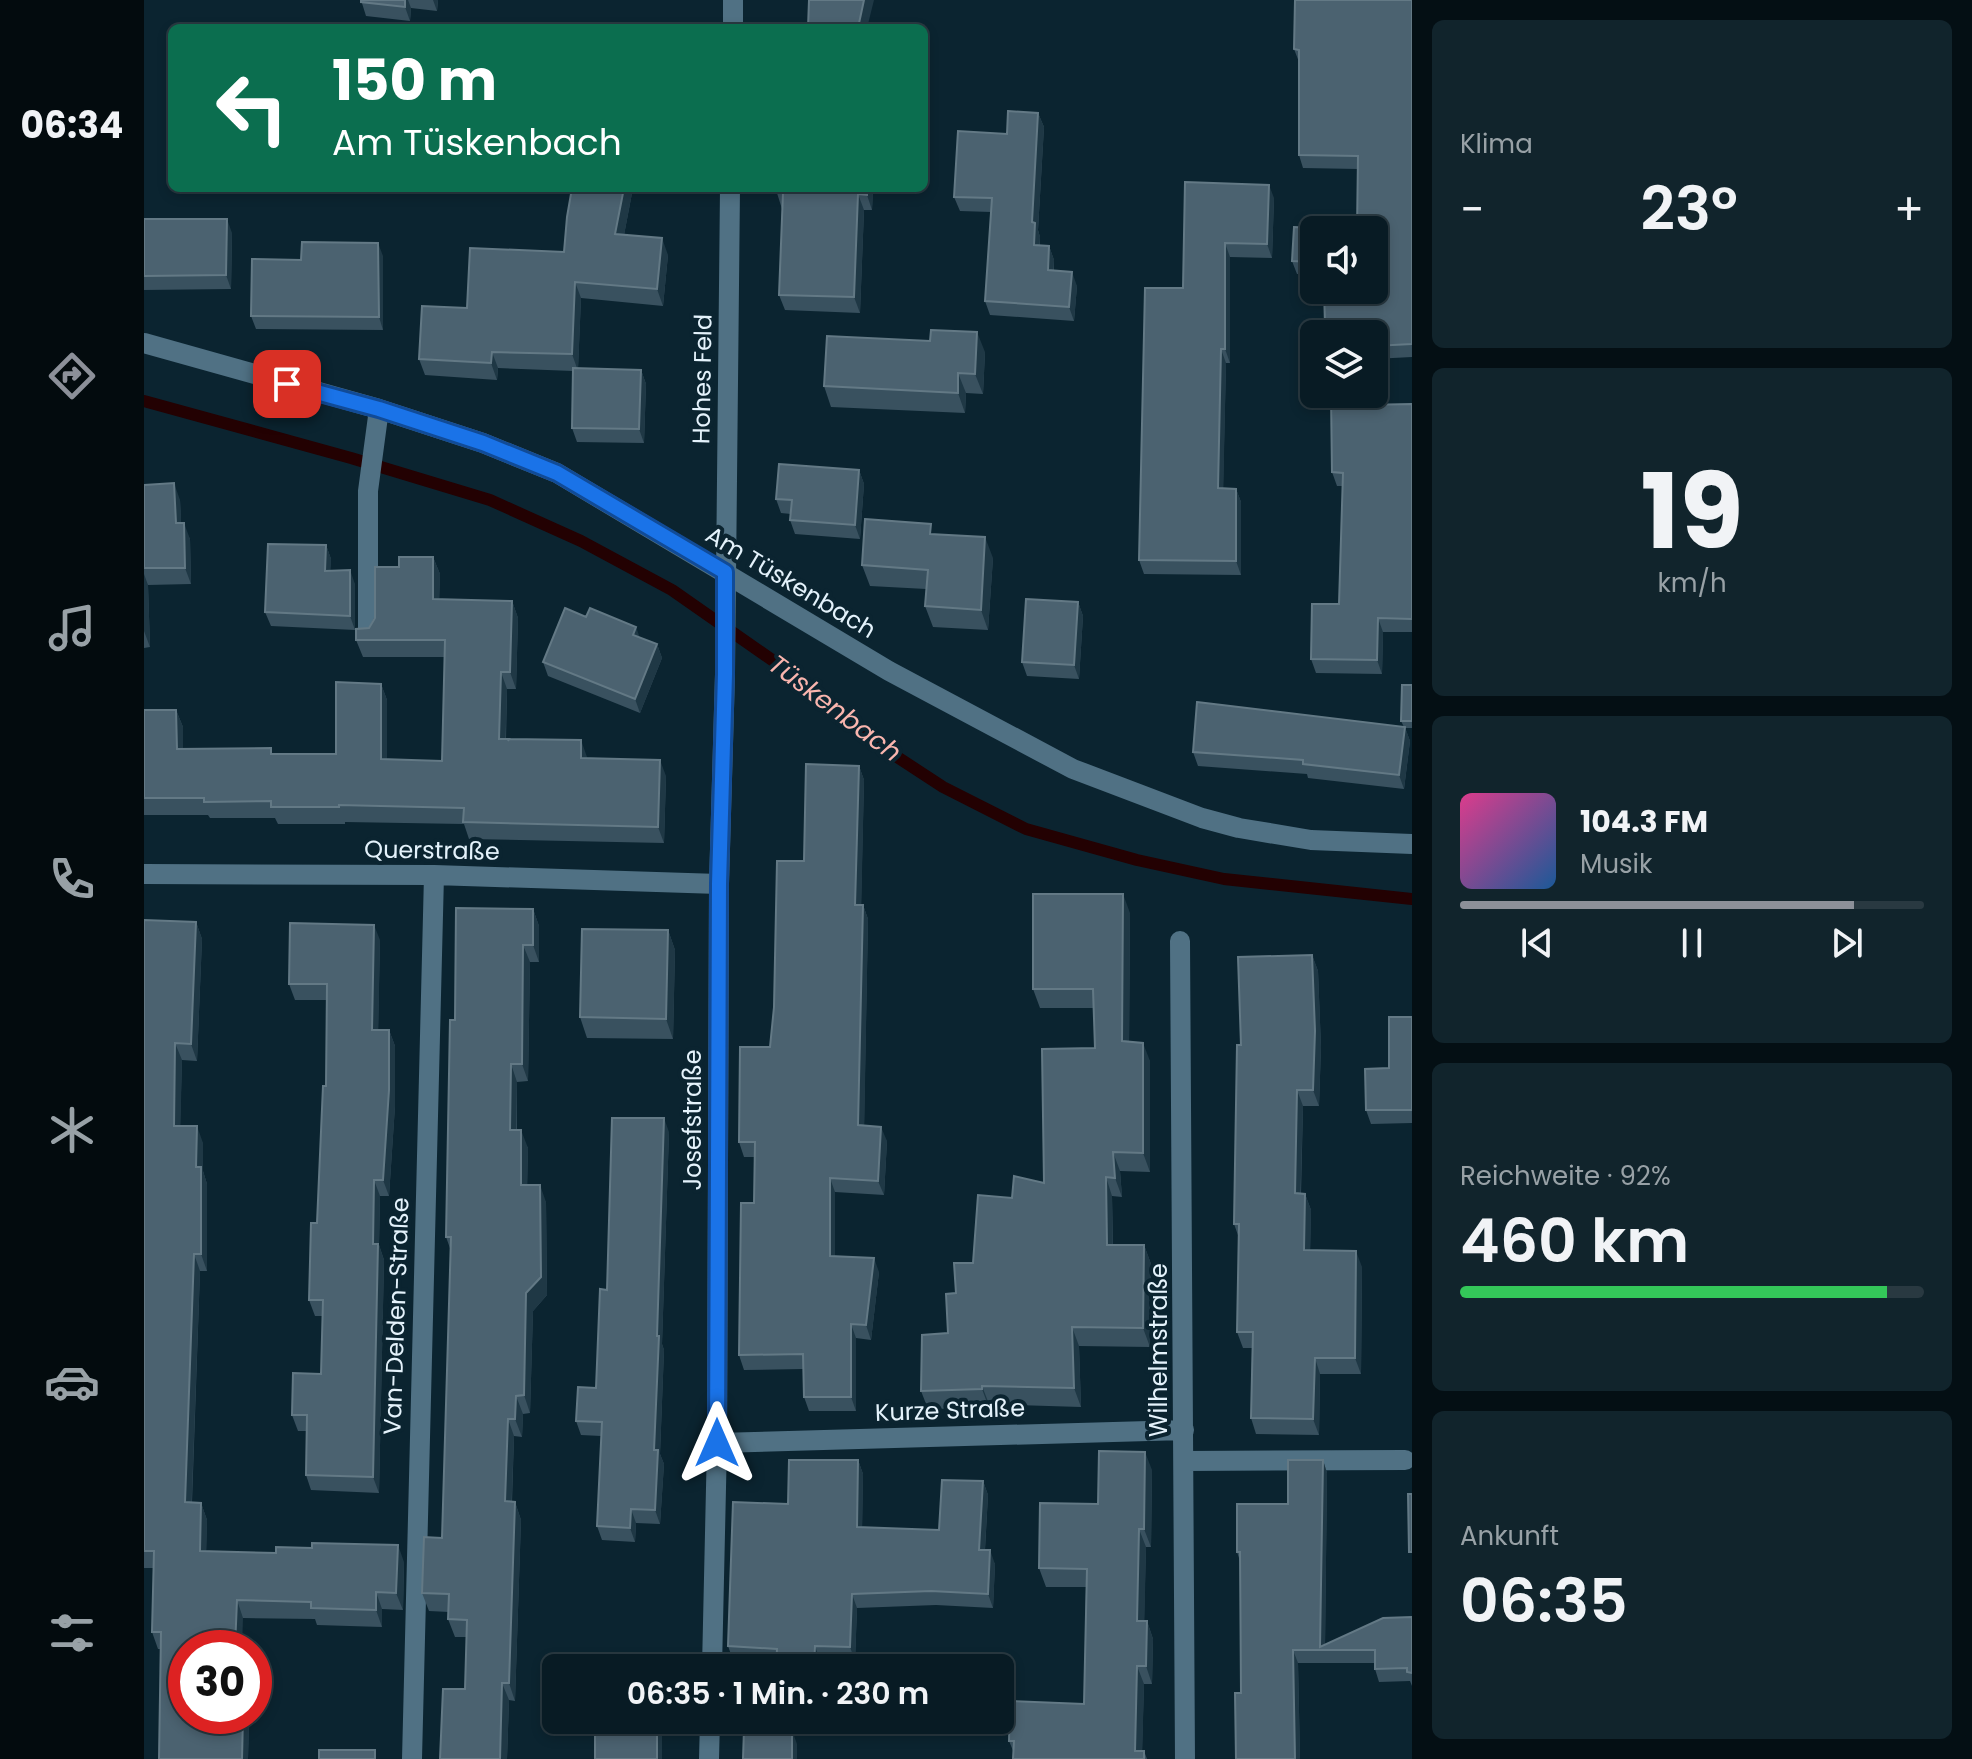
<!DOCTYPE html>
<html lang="de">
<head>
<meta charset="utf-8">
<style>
  :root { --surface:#081b24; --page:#11242c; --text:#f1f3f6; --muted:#98a1a6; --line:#293941; --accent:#8c9099 }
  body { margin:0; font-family:Poppins,sans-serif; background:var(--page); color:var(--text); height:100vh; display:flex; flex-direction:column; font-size:30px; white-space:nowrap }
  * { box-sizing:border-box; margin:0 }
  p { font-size:26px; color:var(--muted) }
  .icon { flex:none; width:44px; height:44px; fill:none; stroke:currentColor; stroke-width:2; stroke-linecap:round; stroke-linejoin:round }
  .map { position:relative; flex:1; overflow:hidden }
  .sheet { display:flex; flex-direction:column; gap:20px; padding:20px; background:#040f14; width:560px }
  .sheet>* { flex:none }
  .top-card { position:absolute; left:24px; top:24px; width:760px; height:168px; border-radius:12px; box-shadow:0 4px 12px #0003,0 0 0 2px var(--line); background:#0b6e4f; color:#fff; overflow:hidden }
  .tools { position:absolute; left:1156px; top:216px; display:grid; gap:16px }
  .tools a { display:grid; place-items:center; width:88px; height:88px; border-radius:12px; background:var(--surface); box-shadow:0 4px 12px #0003,0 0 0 2px var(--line); font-size:40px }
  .speed { position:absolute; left:24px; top:1630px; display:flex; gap:16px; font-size:40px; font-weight:700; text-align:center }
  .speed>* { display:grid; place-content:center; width:104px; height:104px; border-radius:50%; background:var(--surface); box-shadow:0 4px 12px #0003,0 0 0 2px var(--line); line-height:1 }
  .speed .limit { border:12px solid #d22; background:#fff; color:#111 }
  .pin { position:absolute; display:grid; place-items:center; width:68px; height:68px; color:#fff; margin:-34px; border-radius:16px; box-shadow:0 4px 12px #0006 }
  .me { position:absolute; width:88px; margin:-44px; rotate:0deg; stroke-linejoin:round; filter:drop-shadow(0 0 6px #0008) }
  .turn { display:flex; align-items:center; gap:28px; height:168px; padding:0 32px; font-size:36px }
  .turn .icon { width:104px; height:104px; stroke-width:2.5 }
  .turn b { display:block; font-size:56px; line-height:68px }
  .big { font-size:60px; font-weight:600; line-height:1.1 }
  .sheet .tile { flex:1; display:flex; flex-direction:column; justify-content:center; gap:12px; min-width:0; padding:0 28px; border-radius:12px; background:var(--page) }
  .sheet .dial { align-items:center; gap:0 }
  .dial b { font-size:104px; line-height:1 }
  .song { display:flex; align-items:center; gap:24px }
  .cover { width:96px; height:96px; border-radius:12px; background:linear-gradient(135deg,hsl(330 70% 55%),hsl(210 70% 35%)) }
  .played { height:8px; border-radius:4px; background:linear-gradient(90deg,var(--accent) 85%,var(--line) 85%) }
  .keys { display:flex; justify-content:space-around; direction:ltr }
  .heat { display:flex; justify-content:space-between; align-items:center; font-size:44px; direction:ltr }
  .charge { height:12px; border-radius:6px; background:linear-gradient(90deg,#34c759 92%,var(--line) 0) }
  .trip { position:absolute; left:398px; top:1654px; width:472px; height:80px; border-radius:12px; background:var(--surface); box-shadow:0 4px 12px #0003,0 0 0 2px var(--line); font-weight:600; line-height:80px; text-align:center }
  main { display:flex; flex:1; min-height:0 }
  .tab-bar { display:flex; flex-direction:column; width:144px; justify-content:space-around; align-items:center; background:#030b0e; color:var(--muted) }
  .tab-bar .icon { width:56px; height:56px }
  .tab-bar .selected { color:var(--accent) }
  .tab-bar b { font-size:36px; color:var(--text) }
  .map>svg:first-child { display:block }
</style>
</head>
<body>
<main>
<nav class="tab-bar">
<b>06:34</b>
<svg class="icon selected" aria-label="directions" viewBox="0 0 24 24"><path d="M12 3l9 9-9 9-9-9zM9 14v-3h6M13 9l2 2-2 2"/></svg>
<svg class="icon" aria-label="music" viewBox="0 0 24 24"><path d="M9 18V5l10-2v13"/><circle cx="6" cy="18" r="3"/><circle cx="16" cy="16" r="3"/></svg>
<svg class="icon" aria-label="phone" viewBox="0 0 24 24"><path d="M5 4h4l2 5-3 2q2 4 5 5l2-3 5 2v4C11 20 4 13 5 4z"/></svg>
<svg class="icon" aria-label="climate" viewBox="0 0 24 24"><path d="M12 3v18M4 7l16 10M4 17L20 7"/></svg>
<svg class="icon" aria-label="car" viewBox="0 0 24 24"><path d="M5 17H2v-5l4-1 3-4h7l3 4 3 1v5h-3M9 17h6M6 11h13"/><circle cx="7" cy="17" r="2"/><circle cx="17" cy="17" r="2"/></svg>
<svg class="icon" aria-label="filters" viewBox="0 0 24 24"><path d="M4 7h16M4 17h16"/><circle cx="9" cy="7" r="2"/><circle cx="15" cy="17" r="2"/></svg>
</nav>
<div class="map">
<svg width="1268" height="1759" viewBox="0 0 1268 1759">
  <rect width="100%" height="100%" fill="#0b2430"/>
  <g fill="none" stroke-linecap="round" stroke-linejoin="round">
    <path stroke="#230102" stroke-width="12" d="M0 401 207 458 346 500 437 541 528 590 641 669 718 734 799 787 882 829 993 860 1080 879 1268 899"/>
    <path stroke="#507184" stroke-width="20" d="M589 28V0
      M0 343 235 409 339 443 413 473 745 671 929 769 1058 818 1095 828 1167 840 1268 844
      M224 634V491L235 409
      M0 874 290 875 575 884
      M1036 941 1041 1759
      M573 1443 1040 1430
      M1040 1461 1261 1460
      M568 1668 573 1443 575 884 581 674 586 188
      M268 1759 290 875
      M565 1759 566 1720"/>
  </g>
  <path fill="#39515f" d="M217 0H294L293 11 267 8 266 21 222 16Z
    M1268 0V357L1230 359V334H1185L1181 324 1230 290 1214 169 1159 168 1155 155V62L1150 49Z
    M894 113 900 127 894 230 896 237V245L905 246 910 260V270L933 286 930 321 846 315 841 301 847 212 816 211 810 197 863 134Z
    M1041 182 1130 198 1128 258 1086 257V363H1082L1079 489H1092L1097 502V575L1000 574 995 560 1039 288Z
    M428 188H489L480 235 524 255 519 306 437 298 434 368 497 370 502 384 500 443 433 442 428 428 429 371 354 368 353 380 281 375 275 359 323 308 420 252Z
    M729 188 728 210H720L716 313 641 310 635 295 638 209 633 193Z
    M0 219 88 233 87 289 0 290Z
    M1170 230V275L1153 274 1148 261Z
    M239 256V330L112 329 107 316 157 260Z
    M841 352 839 394 822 393 821 413 687 407 680 386Z
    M1218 394 1222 405 1268 404V632H1239L1238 674 1172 673 1167 659 1195 604 1199 486H1193L1188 472Z
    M715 470 720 484 716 539 651 534 646 520 647 514 637 513 632 499Z
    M0 485 36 500 37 523 46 539 47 584 4 585 6 647 0 648Z
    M182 545 187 559 186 570 211 584V630L127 626 121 612Z
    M289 557 296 574 295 599 368 601 374 618 372 689H363L362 739 522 776 520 843 325 839 320 824 201 822V824H134L131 818H66L64 815H0V710H32L39 727V749L129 754H192L237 684 243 700V759L298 761 301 657H219L212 640 225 628 255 567Z
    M849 558 844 630 789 627 781 606 782 589 726 586 718 565Z
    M934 602 939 616 935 679 883 676 878 662Z
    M442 617 513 644 518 658 496 713 404 676 399 662Z
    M1268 685V728H1261L1266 741 1260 789 1164 778 1163 774 1054 766 1049 752 1260 727 1257 721Z
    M715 766 720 780 717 905H719L724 919 720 1126 743 1141 740 1195 691 1192V1257L735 1272 727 1340 712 1338V1411H665L660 1397 659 1369 600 1370 595 1355 610 1203 611 1157H600L595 1142 626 1047 660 861Z
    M389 909 395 926V962H386L384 1081 373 1082V1130L384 1148 383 1185 402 1202 403 1295 389 1311 386 1413 379 1414 378 1437 370 1436 368 1502H371L377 1520 371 1701 365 1700 363 1759H296L321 1689 323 1637H311L304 1619 305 1612 285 1611 278 1593 298 1538 307 1251 302 1237 311 1020Z
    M986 913 985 1042 1006 1061V1172L976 1171 978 1197 968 1196 969 1245H1000L1007 1264 1006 1347 935 1346 937 1407 845 1404V1408L784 1409 777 1391 804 1333 812 1293 829 1263 868 1198 900 1183 951 1048 950 1008H896L889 989Z
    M0 920 52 922 58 939 53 1061 38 1060 36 1126 59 1143V1171L63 1184V1271H56L48 1502 57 1503 63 1520 62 1551 260 1562 259 1610 238 1609V1627L173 1625 171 1619 99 1618 42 1648 105 1716 104 1759H15L17 1649H14L8 1632 10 1568H0Z
    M524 930 531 950 529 1039 443 1038 436 1017Z
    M236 940 234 1030H245L251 1046V1106L245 1196H236L235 1245 240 1260 235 1493 167 1490 162 1475 163 1431H154L148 1415 177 1374 179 1316H171L165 1300 173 1223 182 1086 183 1000H151L145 984Z
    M1168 955 1174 971 1177 1047 1175 1106H1159L1157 1194H1161L1167 1210 1166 1250 1218 1267 1217 1374H1176L1175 1435 1112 1434 1107 1418 1108 1348H1099L1093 1332 1095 1238 1090 1224 1097 1045Z
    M1268 1017V1123L1227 1124 1222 1110 1245 1068Z
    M525 1132 518 1344 520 1350 516 1454 520 1464 516 1524 492 1523 491 1542 458 1540 453 1526 457 1436 437 1435 432 1421 452 1388 463 1290Z
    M714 1460 719 1474 718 1527 795 1530 839 1481 844 1495 841 1550 851 1564 849 1608 792 1605 713 1608 711 1661 676 1660 632 1662 589 1660 584 1646 644 1504Z
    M1179 1460 1183 1473 1181 1645 1268 1617V1686L1266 1681 1235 1682 1231 1669V1663H1154L1156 1759H1092L1097 1693 1096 1561 1093 1552 1144 1504Z
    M1008 1470 1007 1547H1002L1000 1621H1003L1009 1639 1008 1684H1000L998 1751H1000L1003 1759H869L870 1753 865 1741 940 1704 942 1587H902L895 1568 954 1504Z"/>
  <path fill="#1f3845" d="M261 0H264L267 8 266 21 261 7Z
    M289 0H294L293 11Z
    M720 0H730L723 28H714Z
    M780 34 785 46 782 111 780 106Z
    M894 113 900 127 894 230 896 237 895 259 890 245 888 222Z
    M1125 185 1130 198 1128 258 1123 244Z
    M480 188H489L477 251 471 234Z
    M723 188H729L728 210 723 195Z
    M714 194 720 210 716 313 710 297Z
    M83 219 88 233 87 289 82 275Z
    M518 238 524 255 519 306 513 289Z
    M234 243 239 256V330L235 317Z
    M1081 243 1086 257V363L1081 349Z
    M905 246 910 260 909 284 904 270Z
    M928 272 933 286 930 321 925 307Z
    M431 282 437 298 434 371 428 354Z
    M833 332 841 352 839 394 831 374Z
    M1077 349 1082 363 1079 502 1074 488Z
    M348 352 354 368 353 380 347 363Z
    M497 370 502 384 500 443 495 429Z
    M814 373 822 393 821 413 814 393Z
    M715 470 720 484 716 539 711 525Z
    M30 483 36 500 38 539 32 523Z
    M1092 489 1097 502V575L1092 561Z
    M40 523 46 539 47 584 41 568Z
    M841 537 849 558 844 630 837 610Z
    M182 545 187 559 186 585 181 571Z
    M289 557 296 574 295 616 289 599Z
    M206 570 211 584V630L206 616Z
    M0 574 4 585 6 647 0 631Z
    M368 601 374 618 372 689 366 672Z
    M934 602 939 616 935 679 930 665Z
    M1234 618 1239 632 1238 674 1233 660Z
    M492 627 497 641 489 635Z
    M513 644 518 658 496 713 491 699Z
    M357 672 363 689 361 755 355 739Z
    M237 684 243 700V776L237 759Z
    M32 710 39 727V766L33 749Z
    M1261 727 1266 741 1260 789 1255 775Z
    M437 740 443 757V774L437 758Z
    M516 760 522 776 520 843 514 827Z
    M715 766 720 780 717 919 711 905Z
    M979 894 986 913 985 1060 978 1041Z
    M719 905 724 919 720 1140 714 1125Z
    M389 909 395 926V962L389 945Z
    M52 922 58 939 53 1061 47 1044Z
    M230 925 236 940 234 1046 228 1030Z
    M524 930 531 950 529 1039 522 1019Z
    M379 945 386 962 384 1081 378 1064Z
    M1168 955 1174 971 1177 1047 1175 1106 1169 1090Z
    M245 1030 251 1046V1106L245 1196 239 1180Z
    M31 1043 38 1060 36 1144 30 1126Z
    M999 1043 1006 1061V1172L999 1153Z
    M367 1064 373 1082 372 1148 366 1130Z
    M1153 1090 1159 1106 1156 1209 1151 1193Z
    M520 1118 525 1132 518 1344 520 1350 516 1454 520 1464 516 1524 511 1510 510 1450 513 1336Z
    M53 1126 59 1143V1171L63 1184V1271L57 1254 52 1167Z
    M737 1127 743 1141 740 1195 734 1181Z
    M377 1130 384 1148 383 1202 377 1185Z
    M969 1152 976 1171 978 1197 971 1178Z
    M962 1177 968 1196 969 1263 963 1245Z
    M686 1178 691 1192V1271L686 1256Z
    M230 1180 236 1196 235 1245 240 1260 235 1493 229 1477V1244Z
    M396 1185 402 1202 403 1295 389 1311 386 1413 380 1395 382 1293Z
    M1161 1194 1167 1210 1166 1266 1160 1250Z
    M1000 1245 1007 1264 1006 1347 999 1328Z
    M1212 1251 1218 1267 1217 1374 1211 1358Z
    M50 1254 56 1271 47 1519 41 1502Z
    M730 1258 735 1272 727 1340 722 1325Z
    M707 1324 712 1338V1411L707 1397Z
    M928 1327 935 1346 937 1407 930 1388Z
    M1171 1358 1176 1374 1175 1435 1169 1419Z
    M838 1386 845 1404V1408L838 1389Z
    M372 1396 379 1414 378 1437 371 1419Z
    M364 1419 370 1436 367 1518 361 1501Z
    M1001 1452 1008 1470 1007 1547 1000 1529Z
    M714 1460 719 1474 718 1540 713 1527Z
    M1179 1460 1183 1473 1181 1650 1176 1647Z
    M839 1481 844 1495 840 1564 835 1550Z
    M371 1502 377 1520 371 1701 365 1683Z
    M57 1503 63 1520 62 1568 56 1551Z
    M487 1509 492 1523 491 1542 486 1528Z
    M995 1529 1002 1547 1000 1639 993 1621Z
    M254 1545 260 1562 259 1610 252 1593Z
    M846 1550 851 1564 849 1608 844 1594Z
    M232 1592 238 1609V1627L232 1610Z
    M708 1594 713 1608 711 1661 706 1647Z
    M93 1600 99 1618 98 1648H91Z
    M1003 1621 1009 1639 1008 1684 1002 1666Z
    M671 1646 676 1660 675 1668H670Z
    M1149 1650 1154 1663 1156 1759H1151Z
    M993 1666 1000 1684 998 1759 991 1751Z
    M358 1683 365 1700 363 1759H356Z
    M99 1716H105L104 1759H98Z
    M513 1720H516L518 1724V1759H513Z
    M648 1730 653 1744V1759H648Z"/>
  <path fill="#4b6270" stroke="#637985" stroke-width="2" d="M217 0H261V7L217 2Z
    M665 0H720L714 28H720H664Z
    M1151 0H1268V344L1230 346V334H1193V324H1181L1180 290H1230V230H1213L1214 156 1155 155V50L1150 49Z
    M864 111 894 113 888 222 891 223 890 245 905 246 904 270 928 272 925 307 841 301 848 198 810 197 814 131 863 134Z
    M1041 182 1125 185 1123 244 1081 243V349H1077L1074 488 1092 489V561L995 560 1001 288H1039Z
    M428 188H480L471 234 518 238 513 289 431 282 428 354 348 352 347 363 275 359 278 306 323 308 326 248 420 252 423 217Z
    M633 188H723V195L714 194 710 297 635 295 639 193H633Z
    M0 219H83L82 275 0 276Z
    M1150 227 1203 230H1170V262L1148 261Z
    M158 242 234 243 235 317 107 316 108 259 157 260Z
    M787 330 833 332 831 374 814 373V393L680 386 683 336 786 341Z
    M429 368 497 370 495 429 428 428Z
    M1218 394V405L1268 404V619L1234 618 1233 660 1167 659 1168 604H1195L1199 473 1188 472 1187 395Z
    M635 464 715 470 711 525 646 520 648 500 632 499Z
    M30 483 32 523H40L41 568H0V485Z
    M721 519 787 524 786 534 841 537 837 610 781 606 784 570 718 565Z
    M124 544 182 545 181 571 206 570V616L121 612Z
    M255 557H289V599L368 601 366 672H357L355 739H365L364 741 365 739 437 740V758L516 760 514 827 319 822 320 808 195 805V807H127V801L60 802V798H0V710H32L33 749 127 748V754H192V682L237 684V759L298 761 301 640H212V629L225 628 231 618V567H255Z
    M882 599 934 602 930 665 878 662Z
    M421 608 442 617 446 608 492 627 489 635 513 644 491 699 399 662Z
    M1258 685H1268V721H1257Z
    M1053 702 1261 727 1255 775 1159 764V760L1049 752Z
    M662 764 715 766 711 905H719L714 1125 737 1127 734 1181 686 1178V1256L730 1258 722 1325 707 1324V1397H660L659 1354 595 1355 597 1203H610L611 1142H595L596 1047H626L630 1007 633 861H660Z
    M889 894H979L978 1041 999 1043V1153L969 1152 971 1178 962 1177 963 1245H1000L999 1328 928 1327 930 1388 838 1386V1389L777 1391 778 1335 804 1333 802 1294 812 1293 810 1263H829L834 1195 868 1198 870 1176 900 1183 898 1049 951 1048 949 989H889Z
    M312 908 389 909V945H379L378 1064H367L366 1130H377V1185H396L397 1277 382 1293 380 1395 372 1396 371 1419H364L361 1501 371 1502 365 1683H358L356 1759H296L299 1689H321L323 1620 304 1619 305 1594 278 1593 280 1537 298 1538 307 1237H302L306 1020H311Z
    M0 920 52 922 47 1044 31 1043 30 1126H53L52 1167H57V1254H50L41 1502 57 1503 56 1551 132 1553V1547L168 1548V1543L254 1545 252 1593 232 1592V1610L167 1608V1602L93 1600 91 1648H42V1716H99L98 1759H15L17 1632H8L10 1551H0Z
    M146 923 230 925 228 1030H245V1090L239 1180H230L229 1244H234L229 1477 162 1475 163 1415H148L149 1373 177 1374 179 1300H165L167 1223H173L179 1086H182L183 984H145Z
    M438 929 524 930 522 1019 436 1017Z
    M1168 955 1171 1031 1169 1090H1153L1151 1193 1161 1194 1160 1250 1212 1251 1211 1358H1171L1169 1419 1107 1418 1109 1332H1093L1095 1224H1090L1093 1045H1097L1094 957Z
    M1245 1017H1268V1110H1222L1221 1069 1245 1068Z
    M468 1118H520L513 1336H515L510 1450H514L511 1510 487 1509 486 1528 453 1526 458 1422 432 1421 434 1387 452 1388 456 1289 463 1290Z
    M955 1451 1001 1452 1000 1529H995L993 1621H1003L1002 1666H993L991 1751H1000V1759H869L870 1741H865L866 1701 940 1704 943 1569 895 1568 896 1503 954 1504Z
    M645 1460H714L713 1527 795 1530 798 1480 839 1481 835 1550H846L844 1594 787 1591 708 1594 706 1647 671 1646 670 1668H632L633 1649 584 1646 589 1502 644 1504Z
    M1144 1460H1179L1176 1647 1239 1618 1268 1617V1673L1263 1672V1668L1231 1669V1650H1149L1151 1759H1092L1091 1693H1097L1096 1552H1093V1504H1144Z
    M1264 1494H1268V1552H1265Z
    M451 1720H513V1759H451Z
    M600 1729 648 1730V1759H599Z
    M175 1750H231V1759H175Z"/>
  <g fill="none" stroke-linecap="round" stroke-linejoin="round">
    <defs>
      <path id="route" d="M143 384 235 409 339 443 413 473 581 572V674L575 884 573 1443"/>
    </defs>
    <use href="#route" stroke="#114b97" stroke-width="20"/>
    <use href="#route" stroke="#1a73e8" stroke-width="14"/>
  </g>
  <g text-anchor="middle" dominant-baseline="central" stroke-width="8" stroke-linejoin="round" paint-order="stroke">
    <g font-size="24" fill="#e4f2fb" stroke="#0b2430">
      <text transform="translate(558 379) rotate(-89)">Hohes Feld</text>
      <text transform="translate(647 582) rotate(31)">Am Tüskenbach</text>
      <text transform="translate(288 850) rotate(1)">Querstraße</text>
      <text transform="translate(548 1120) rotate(-90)">Josefstraße</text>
      <text transform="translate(252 1316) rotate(-88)">Van-Delden-Straße</text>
      <text transform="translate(1014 1350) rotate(-90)">Wilhelmstraße</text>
      <text transform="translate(806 1410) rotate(-2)">Kurze Straße</text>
    </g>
    <g font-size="26" font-style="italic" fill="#fab5ae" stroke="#0b2430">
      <text transform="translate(691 708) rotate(37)">Tüskenbach</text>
    </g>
  </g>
</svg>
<div class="tools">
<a><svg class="icon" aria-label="sound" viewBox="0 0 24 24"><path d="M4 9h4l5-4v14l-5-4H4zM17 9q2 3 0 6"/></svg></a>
<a><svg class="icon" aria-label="layers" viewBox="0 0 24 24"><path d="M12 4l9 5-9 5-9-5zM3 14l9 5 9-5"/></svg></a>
</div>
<div class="speed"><div class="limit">30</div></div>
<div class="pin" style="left:143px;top:384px;background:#d93025"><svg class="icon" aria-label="arrive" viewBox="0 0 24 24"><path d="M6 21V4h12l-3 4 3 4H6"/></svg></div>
<svg class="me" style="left:573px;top:1443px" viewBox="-20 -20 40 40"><path d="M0-17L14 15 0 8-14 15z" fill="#1a73e8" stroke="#fff" stroke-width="4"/></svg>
<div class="trip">06:35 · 1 Min. · 230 m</div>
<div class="top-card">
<div class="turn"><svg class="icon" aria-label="left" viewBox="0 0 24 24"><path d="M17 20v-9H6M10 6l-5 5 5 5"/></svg><div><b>150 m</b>Am Tüskenbach</div></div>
</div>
</div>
<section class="sheet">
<div class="tile"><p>Klima</p>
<div class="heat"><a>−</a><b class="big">23°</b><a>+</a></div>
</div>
<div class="tile dial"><b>19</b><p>km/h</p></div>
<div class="tile">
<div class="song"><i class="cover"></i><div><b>104.3 FM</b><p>Musik</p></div></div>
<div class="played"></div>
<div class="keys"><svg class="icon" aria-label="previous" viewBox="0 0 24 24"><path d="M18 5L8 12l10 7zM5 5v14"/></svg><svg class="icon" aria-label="pause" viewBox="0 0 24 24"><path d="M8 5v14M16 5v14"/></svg><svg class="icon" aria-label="next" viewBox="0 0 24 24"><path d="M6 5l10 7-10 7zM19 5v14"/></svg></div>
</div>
<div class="tile"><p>Reichweite · 92%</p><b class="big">460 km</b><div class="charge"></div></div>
<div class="tile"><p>Ankunft</p><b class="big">06:35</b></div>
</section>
</main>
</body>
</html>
